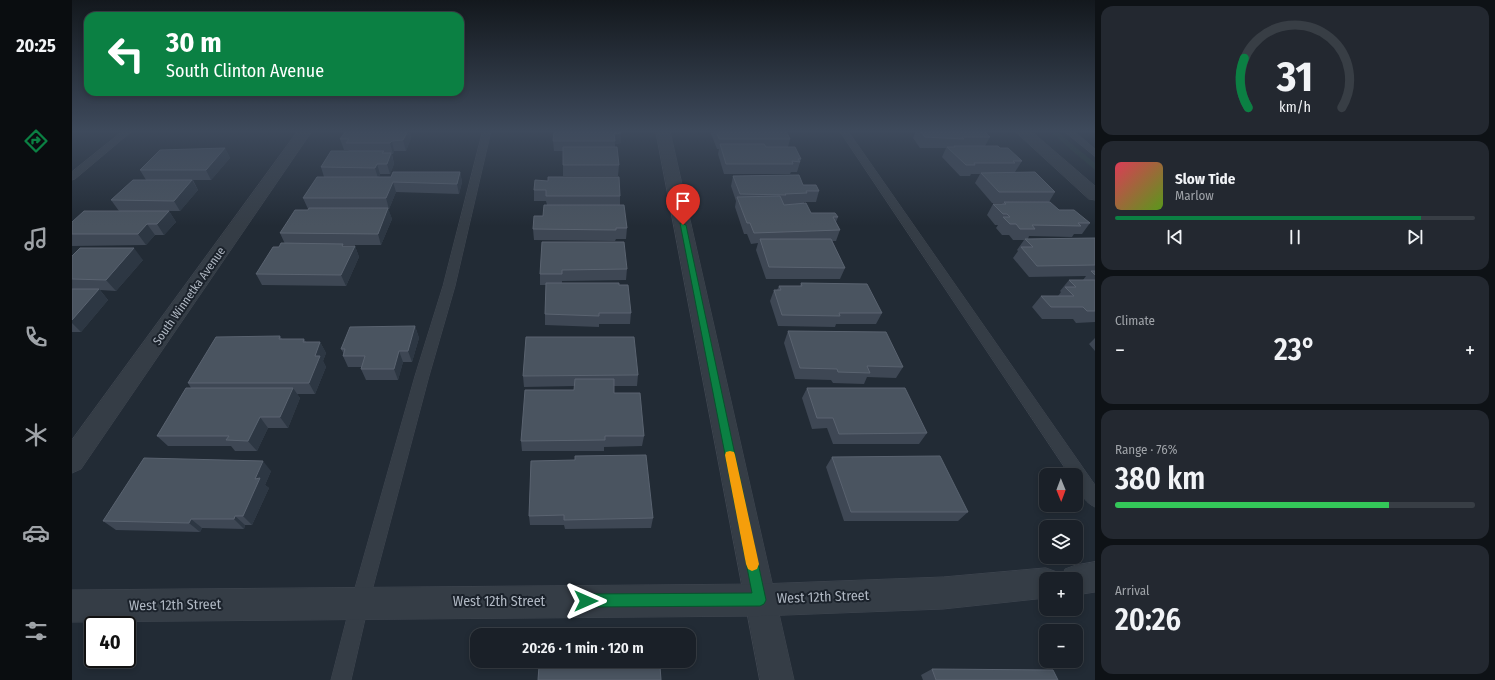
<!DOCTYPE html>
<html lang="en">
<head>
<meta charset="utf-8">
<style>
  :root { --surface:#1a2028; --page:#232830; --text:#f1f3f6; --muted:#9fa3a8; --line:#383e45; --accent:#0b8043 }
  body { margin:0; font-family:"Fira Sans Condensed",sans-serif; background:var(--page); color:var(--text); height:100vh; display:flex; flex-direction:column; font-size:15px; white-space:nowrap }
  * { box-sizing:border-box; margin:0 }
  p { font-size:13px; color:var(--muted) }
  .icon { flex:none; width:22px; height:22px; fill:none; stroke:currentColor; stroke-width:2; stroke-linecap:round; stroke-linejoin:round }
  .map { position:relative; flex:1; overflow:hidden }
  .panel { display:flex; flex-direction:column; gap:6px; padding:6px; background:#0e1216; width:400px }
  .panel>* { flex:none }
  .top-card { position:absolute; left:12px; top:12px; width:380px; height:84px; border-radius:12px; box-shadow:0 2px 6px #0003,0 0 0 1px var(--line); background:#0b8043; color:#fff; overflow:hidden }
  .needle { width:26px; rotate:179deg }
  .tools { position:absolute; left:967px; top:468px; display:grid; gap:8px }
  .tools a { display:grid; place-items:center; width:44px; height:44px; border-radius:8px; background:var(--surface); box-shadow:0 2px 6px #0003,0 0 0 1px var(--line); font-size:20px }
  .speed { position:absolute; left:12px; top:616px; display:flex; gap:8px; font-size:20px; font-weight:700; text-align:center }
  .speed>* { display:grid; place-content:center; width:52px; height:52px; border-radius:50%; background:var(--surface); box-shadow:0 2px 6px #0003,0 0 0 1px var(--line); line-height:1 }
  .speed .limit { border:2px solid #111; border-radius:6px; background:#fff; color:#111 }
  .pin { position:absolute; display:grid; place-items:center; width:34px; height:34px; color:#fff; margin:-41px -17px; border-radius:50% 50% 50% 0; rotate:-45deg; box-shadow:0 0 4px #0007 }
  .pin .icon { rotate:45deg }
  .me { position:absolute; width:44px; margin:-22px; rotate:90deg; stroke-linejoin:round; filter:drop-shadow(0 0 3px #0008) }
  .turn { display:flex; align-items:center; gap:14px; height:84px; padding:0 16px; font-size:18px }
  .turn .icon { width:52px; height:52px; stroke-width:2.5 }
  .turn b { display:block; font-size:28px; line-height:34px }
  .big { font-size:30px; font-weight:600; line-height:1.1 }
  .panel .tile { flex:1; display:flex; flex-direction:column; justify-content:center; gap:6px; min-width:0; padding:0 14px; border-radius:12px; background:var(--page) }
  .panel .dial { align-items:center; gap:0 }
  .dial svg { height:104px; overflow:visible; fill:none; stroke:var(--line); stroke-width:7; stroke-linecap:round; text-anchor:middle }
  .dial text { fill:var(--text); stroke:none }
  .song { display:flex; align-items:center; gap:12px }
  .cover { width:48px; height:48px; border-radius:6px; background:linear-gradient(135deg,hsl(350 70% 55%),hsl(90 70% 35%)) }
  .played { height:4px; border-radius:2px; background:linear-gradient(90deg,var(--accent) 85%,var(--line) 85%) }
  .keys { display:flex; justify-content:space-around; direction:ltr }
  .heat { display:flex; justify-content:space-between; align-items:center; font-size:22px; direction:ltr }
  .charge { height:6px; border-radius:3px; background:linear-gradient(90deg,#34c759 76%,var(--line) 0) }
  .trip { position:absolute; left:398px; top:628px; width:226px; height:40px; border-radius:12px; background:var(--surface); box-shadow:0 2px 6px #0003,0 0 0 1px var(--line); font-weight:600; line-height:40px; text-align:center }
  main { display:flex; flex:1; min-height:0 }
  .tab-bar { display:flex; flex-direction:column; width:72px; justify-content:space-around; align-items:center; background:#0a0d10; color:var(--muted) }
  .tab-bar .icon { width:28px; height:28px }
  .tab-bar .on { color:var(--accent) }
  .tab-bar b { font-size:18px; color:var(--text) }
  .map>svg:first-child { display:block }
</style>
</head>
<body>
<main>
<nav class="tab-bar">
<b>20:25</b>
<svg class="icon on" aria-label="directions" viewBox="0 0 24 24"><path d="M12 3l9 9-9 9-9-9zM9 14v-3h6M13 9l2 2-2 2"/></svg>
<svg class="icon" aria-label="music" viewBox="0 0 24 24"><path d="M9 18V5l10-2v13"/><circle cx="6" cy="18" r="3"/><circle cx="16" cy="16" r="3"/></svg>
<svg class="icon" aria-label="phone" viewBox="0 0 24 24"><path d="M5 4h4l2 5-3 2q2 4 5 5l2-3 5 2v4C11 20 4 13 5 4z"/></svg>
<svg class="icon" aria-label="climate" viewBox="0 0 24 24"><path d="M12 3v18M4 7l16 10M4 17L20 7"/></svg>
<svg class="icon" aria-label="car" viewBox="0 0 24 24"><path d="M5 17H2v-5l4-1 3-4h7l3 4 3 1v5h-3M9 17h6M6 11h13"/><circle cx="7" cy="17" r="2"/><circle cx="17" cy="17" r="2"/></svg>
<svg class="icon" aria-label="filters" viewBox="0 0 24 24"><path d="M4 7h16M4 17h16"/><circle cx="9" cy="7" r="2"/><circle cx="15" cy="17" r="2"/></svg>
</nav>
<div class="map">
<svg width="1023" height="680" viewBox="0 0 1023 680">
  <rect width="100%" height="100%" fill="#222b35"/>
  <path fill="#243536" d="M977 131H984L1023 163V170Z"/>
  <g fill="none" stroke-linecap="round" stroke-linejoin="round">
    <defs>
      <path id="service" d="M51 131H60L3 179 0 180V172Z
        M411 131H419L383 286 357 376 297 602 279 680H259L279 602 343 376 371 286Z
        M768 131H776L1023 485V507C1011 502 1004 487 1004 475H998Z
        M992 131H1002L1023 149V156Z"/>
      <path id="minor" d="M226 131H240L9 469 0 473V440Z
        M584 131H598L722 680H688Z"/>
      <path id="tertiary" d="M943 131H959L1023 186V200L1017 199Z
        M1023 562V592L1004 595V579H989L993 569 1004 565Z
        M974 568 985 572 988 579H974V598L871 609 688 616 0 622V590L688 584 871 577Z"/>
    </defs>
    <use href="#service" stroke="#3f4650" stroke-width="1"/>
    <use href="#minor" stroke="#3f4650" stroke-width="1"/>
    <use href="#tertiary" stroke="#3f4650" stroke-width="1"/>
    <use href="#service" fill="#353d46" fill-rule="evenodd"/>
    <use href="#minor" fill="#353d46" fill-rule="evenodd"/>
    <use href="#tertiary" fill="#353d46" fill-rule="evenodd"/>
  </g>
  <path fill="#3e4754" d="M274 131H338L339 138 334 151H322L321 154H320L322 164 318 174H308L307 177H319L388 172 390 182 387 194 324 192 317 209H316L320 219 309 245H271V246H283L287 257 274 286 190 285 184 274 207 247 213 244 208 233 236 210 237 209H236L231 198 252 177 249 167 277 151 276 150H272L268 139Z
    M549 131V143L543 144V147L547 165 546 176H491V151H482L481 141Z
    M638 131H714L718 139 716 147 729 159 725 172H719L718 174H652L646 154 647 149H645Z
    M844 131H917L915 134 918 137 913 146 928 148 950 161 943 172H938V173L983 192 977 202 987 210 1018 223 1010 234H1002L1000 237 957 236 956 239 1023 238V322L1004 323 1001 319H970L960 307 969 296H986L989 292 988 291 997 280H1011L1014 276 957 277 941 258 946 251 945 250 952 240H941L937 235H930L924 228 926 225H923L915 215 921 204H930L931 203H920L903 183 908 174H899L898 176H888L870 157 874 148H848L841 138Z
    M153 148 158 158 139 180H121L126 190 108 211H97L104 222 92 235H83L74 245 0 246V222L47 211 39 200 74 180 68 170Z
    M661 176 731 185 747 191 744 202H732V203L739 213 766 217 764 222 768 230 764 241H760L773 268 768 279H694L684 250 686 243 679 244 675 234H672L663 207 664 201 659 186Z
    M463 180 548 196V205L555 228 554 239H544L543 241 462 240 461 229 471 216 475 205 474 201H462V190Z
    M470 242 555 269 554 280 490 281V283L547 285 559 313 558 324H527V327L473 325V314L474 285H468V274Z
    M0 256 71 260 44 291 28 290 36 300 9 332H0Z
    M729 283 810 313 804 324H764L763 327 706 326 698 301 702 290H705L707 286H728Z
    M343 326 347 338 340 362H331L326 380H294L289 369V367H276L271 356 272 354 269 349Z
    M716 331 831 367 824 378 795 377 792 384 761 383 759 380 723 379 712 343Z
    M208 336 210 339H232L234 342H248L254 353 251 361 254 367 243 394H225L228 398 216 428H196L185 451H163L159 446H96L85 436 119 388 116 383Z
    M1023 338V351L1017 344Z
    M566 375 565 386H542V393L572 436 570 446 532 447V451H450L449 441 502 390 503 386 452 387 451 376Z
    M735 388 855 433 847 444H761L755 428 740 429 730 398Z
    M760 457 896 512 886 521H772L754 467Z
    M459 461 581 518 579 528 493 529 492 525H458L457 516Z
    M199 471 193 485 197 488 180 525H173L172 529 130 528 128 532 44 530 31 521Z
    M860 669 986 680H851L849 675Z"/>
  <path fill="#2d3743" d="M336 131H338L339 138 334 151 331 140Z
    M549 133V143L543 144 542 134Z
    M320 141 322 151 321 154 318 143Z
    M153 148 158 158 139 180 134 170Z
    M319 153 322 164 318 174 315 164Z
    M305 164 308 174 306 178 303 168Z
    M388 172 390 182 387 194 385 184Z
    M120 180 126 190 108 211 102 201Z
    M321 182 324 192 317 209 314 198Z
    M316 208 320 219 309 245 306 234Z
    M97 211 104 222 92 235 85 224Z
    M75 224 83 235 74 245 66 234Z
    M283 246 287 257 274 286 269 275Z
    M62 248 71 260 44 291 34 280Z
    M27 289 36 300 9 332 0 323V320Z
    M343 326 347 338 340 362 336 351Z
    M248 342 254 353 251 361 254 367 243 394 237 383 243 356Z
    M327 351 331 362 326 380 322 369Z
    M221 388 228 398 216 428 208 417Z
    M188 417 196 428 185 451 176 441Z
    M191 461 199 471 193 485 197 488 180 525 171 516 183 479Z
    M163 516 173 525 172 529 162 519Z
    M119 519 130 528 128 532 117 523Z"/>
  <path fill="#4a5460" stroke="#5a6370" d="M274 131H336L331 140 320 141 318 143H274L277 139H268Z
    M482 131H549V133L542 134 543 141H481Z
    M644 131H714L718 139H647Z
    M848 131H912L918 137H890L892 139 853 137Z
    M648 144H692L694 147H723L729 159H726L728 162 720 161 721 164H654Z
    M882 146H926L928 148H936L950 161H941L943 163H902L903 165H894L875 147H883Z
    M491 147H545L547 165H491Z
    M153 148 134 170H68L88 150Z
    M259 151H312L310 153H319L315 164H305L303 168 249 167Z
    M321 172H388L385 184 321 182 314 198H231L245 177H319Z
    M963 172 983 192H927L909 173Z
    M727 175 731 185H744L747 191H734L735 193 713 194 714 195 668 194 661 176Z
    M476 177H547L548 196H474V190H462L463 180 476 181Z
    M61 180H120L102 201 39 200Z
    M708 196 712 205 734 203 739 213H763L766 217H761L768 230 682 233 678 223H675L665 197Z
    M932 202H978L987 210H1002L1018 223H1006L1009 226 960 225 963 229H948L944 224H938L931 217H938L935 214H931L921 204H934Z
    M472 205H552L555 228H544V230L461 229 462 216H471Z
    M237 208H316L306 234 208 233 223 210H236Z
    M12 211H97L85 224H75L66 234H0V222Z
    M1023 238V265L965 266 949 247H961L953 239Z
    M688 239H759L773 268 697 267Z
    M470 242H552L555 269 490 270V274H468Z
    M209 243 271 244 270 246H283L269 275 184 274 201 247H207Z
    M8 248H62L34 280 0 279V256Z
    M1019 271H1023V275Z
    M997 280H1023V311H1015L1011 307H979L969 296H1002L993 287H1004Z
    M474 283H547V285H556L559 313H527V316L473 314Z
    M729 283 795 284 810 313H767L768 316 710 315 702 290H709L707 286H730Z
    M0 289H27L0 320Z
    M343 326 336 351H327L322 369H289L293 356H271L273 349H269L278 327Z
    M716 331 814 332 831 367 795 366 798 373 766 372 765 369 728 368Z
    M208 336 207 339H232L231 342H248L243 356H248L237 383H116L144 337Z
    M454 337H562L566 375 451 376Z
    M503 379H542V393H568L572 436H533V440L449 441 453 390H502Z
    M114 388H221L208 417H188L176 441 154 440 157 436H85Z
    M735 388H833L855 433 767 434 761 418H745Z
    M574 455 581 518 492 520V515L457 516 459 461 503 460V456Z
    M868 456 896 512H779L760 457Z
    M72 458 191 461 183 479 188 478 171 516H163L162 519H119L117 523 31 521Z
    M467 666H588L589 680H466Z
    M860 669 981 670 986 680H864Z"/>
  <linearGradient id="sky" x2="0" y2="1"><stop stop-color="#13181d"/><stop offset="0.58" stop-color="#3e4a5c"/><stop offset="1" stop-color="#3e4a5c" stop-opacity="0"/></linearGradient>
  <rect width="1023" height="226" fill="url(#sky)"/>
  <path fill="#0b8043" stroke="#07532c" d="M608 223 614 225 694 600 692 604 688 606 514 607 509 605 507 601 509 596 514 594 680 593Z"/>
  <path fill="#f59e0b" d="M658 451 662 452 663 455 687 564 685 569 680 571 676 569 674 564 653 455 654 452Z"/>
  <g text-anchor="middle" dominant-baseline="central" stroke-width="4" stroke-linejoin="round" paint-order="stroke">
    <g font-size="12" fill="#b0b8c3" stroke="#1b222b">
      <text transform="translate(117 296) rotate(-55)">South Winnetka Avenue</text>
    </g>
    <g font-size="14" fill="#b0b8c3" stroke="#1b222b">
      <text transform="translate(751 597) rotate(-2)">West 12th Street</text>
      <text x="427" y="601">West 12th Street</text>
      <text transform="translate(103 605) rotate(-1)">West 12th Street</text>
    </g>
  </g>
</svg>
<div class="tools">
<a><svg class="needle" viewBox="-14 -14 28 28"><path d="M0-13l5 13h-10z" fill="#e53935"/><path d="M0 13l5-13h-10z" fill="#9fa3a8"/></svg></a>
<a><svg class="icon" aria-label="layers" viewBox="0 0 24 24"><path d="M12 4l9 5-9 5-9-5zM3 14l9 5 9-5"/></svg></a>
<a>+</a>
<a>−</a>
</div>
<div class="speed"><div class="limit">40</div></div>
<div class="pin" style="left:611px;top:225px;background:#d93025"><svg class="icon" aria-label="arrive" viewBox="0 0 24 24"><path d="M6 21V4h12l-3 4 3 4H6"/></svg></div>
<svg class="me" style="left:514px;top:601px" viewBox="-20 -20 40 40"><path d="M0-17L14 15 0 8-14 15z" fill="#0b8043" stroke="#fff" stroke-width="4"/></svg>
<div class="trip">20:26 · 1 min · 120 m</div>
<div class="top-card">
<div class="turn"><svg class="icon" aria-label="left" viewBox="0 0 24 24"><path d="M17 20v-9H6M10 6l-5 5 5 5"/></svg><div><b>30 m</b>South Clinton Avenue</div></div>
</div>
</div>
<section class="panel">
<div class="tile dial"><svg viewBox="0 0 100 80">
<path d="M14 69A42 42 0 1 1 86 69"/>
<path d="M14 69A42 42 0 0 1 11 31" stroke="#0b8043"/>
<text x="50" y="56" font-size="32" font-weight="700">31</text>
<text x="50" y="72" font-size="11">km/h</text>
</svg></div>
<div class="tile">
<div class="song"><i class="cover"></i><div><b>Slow Tide</b><p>Marlow</p></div></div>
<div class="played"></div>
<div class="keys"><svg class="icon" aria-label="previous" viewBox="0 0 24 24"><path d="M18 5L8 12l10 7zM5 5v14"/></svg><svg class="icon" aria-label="pause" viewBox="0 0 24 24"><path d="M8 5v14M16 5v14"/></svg><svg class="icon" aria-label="next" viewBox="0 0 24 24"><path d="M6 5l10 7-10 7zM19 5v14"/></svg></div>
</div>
<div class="tile"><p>Climate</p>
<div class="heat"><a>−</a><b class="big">23°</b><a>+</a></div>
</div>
<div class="tile"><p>Range · 76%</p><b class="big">380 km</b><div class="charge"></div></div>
<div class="tile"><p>Arrival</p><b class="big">20:26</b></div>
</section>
</main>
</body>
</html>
